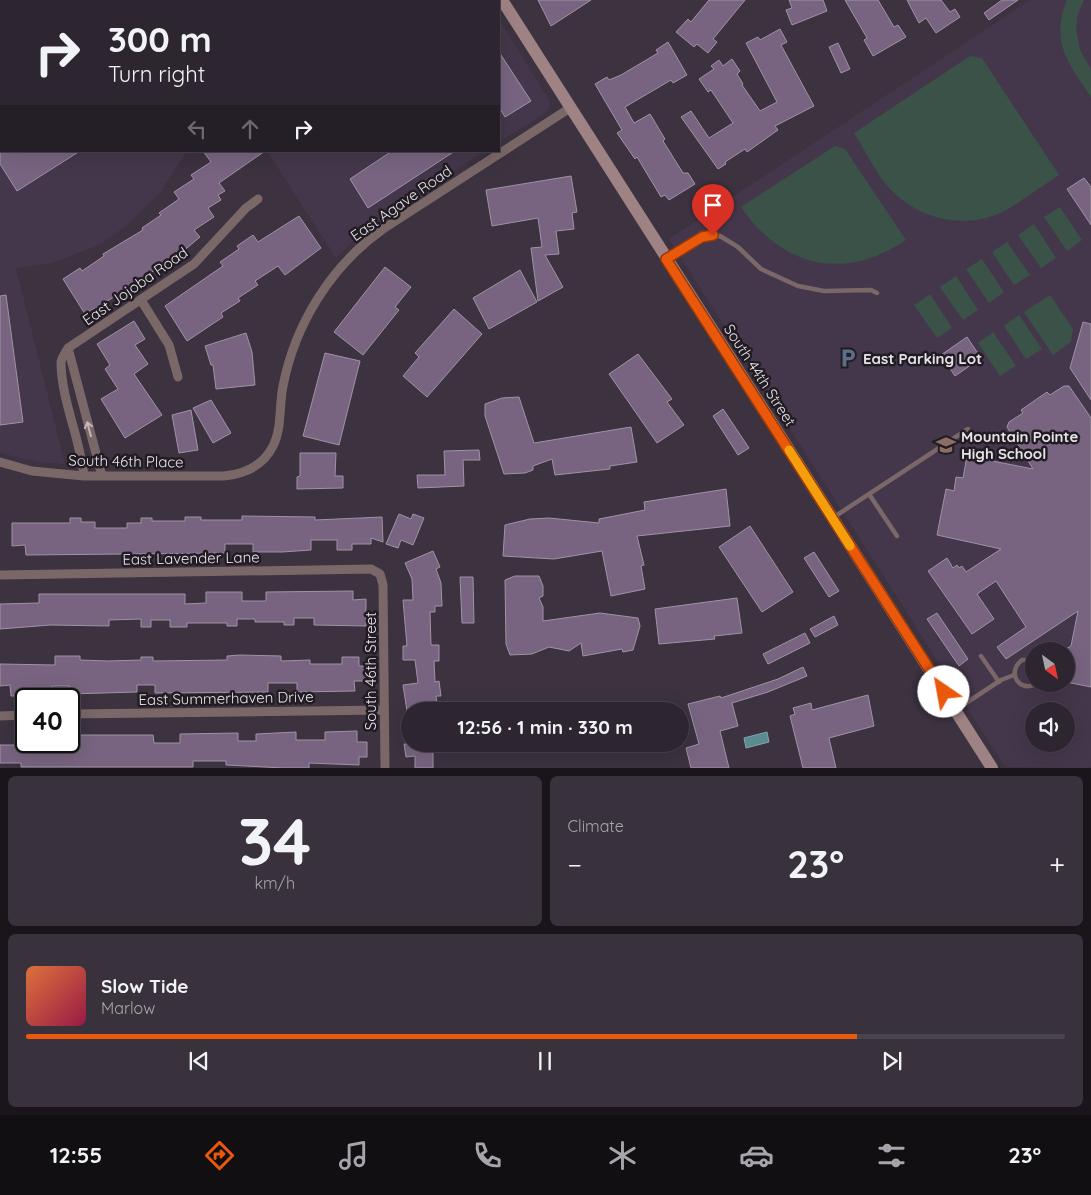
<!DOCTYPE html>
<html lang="en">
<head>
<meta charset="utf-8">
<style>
  :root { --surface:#2d2630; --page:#39323c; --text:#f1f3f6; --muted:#a7a5ab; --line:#48434c; --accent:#ea580c }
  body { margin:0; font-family:Quicksand,sans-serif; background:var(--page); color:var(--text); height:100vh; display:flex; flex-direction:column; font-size:19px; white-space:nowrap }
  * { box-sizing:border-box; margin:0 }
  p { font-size:16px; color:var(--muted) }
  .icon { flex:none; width:28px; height:28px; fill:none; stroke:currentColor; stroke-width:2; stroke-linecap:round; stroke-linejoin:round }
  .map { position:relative; height:768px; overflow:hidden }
  .drawer { display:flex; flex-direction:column; gap:8px; padding:8px; background:#19151a; flex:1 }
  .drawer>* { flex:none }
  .guide { position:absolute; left:0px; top:0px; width:500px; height:152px; box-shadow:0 5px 20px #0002,0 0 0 1px var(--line); background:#2d2630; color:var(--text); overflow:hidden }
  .needle { width:32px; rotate:147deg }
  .fabs { position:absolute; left:1025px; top:642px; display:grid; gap:10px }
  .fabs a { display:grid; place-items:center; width:50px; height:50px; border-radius:50%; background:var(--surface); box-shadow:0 5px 20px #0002,0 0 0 1px var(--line); font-size:25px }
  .speed { position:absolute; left:15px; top:688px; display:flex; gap:10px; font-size:25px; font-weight:700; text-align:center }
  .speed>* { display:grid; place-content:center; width:65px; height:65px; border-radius:50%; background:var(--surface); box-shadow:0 5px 20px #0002,0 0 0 1px var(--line); line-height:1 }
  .speed .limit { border:2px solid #111; border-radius:8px; background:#fff; color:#111 }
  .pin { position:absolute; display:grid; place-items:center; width:42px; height:42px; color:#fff; margin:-51px -21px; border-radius:50% 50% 50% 0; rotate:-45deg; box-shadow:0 0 5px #0007 }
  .pin .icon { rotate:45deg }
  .me { position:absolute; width:55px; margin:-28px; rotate:327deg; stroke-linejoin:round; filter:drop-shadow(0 0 4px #0008) }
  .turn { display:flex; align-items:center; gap:18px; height:105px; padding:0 25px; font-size:22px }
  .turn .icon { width:65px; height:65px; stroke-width:2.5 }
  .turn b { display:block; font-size:35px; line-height:42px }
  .lanes { display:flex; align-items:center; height:48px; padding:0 25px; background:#0003; justify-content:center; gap:25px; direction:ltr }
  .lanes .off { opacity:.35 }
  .big { font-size:38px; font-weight:700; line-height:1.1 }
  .drawer .widget { flex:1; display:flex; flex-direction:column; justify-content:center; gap:8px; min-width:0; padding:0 18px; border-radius:8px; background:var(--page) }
  .drawer .dial { align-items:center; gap:0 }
  .dial b { font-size:65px; line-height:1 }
  .song { display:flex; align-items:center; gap:15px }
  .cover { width:60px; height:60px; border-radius:8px; background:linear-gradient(135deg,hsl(20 70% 55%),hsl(340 70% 35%)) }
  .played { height:5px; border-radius:2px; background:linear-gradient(90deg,var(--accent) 80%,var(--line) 80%) }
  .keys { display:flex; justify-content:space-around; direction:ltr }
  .heat { display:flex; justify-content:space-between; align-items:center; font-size:28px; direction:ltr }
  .drawer .tiles { flex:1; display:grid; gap:8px; grid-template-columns:1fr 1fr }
  .widget:last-child { grid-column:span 2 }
  .trip { position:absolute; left:401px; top:702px; width:288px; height:50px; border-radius:25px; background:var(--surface); box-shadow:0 5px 20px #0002,0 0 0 1px var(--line); font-weight:700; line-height:50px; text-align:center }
  .dock { display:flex; height:80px; justify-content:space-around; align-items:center; background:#120f13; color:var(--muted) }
  .dock .icon { width:35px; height:35px }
  .dock .active { color:var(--accent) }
  .dock b { font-size:22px; color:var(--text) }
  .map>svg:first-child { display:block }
</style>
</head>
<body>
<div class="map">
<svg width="1091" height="768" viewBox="0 0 1091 768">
  <rect width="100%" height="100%" fill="#3c3240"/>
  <path fill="#45374b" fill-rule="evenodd" d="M0 0H486L487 1H1V151H187L159 194 127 225 108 239 97 246 51 263 16 268 65 464 39 462 0 453Z
    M1030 0H1091V766L1089 768 1005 767 669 239ZM1034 651H1066V684H1034ZM1034 711H1066V744H1034Z
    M499 19 550 102V107L544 114 499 142Z
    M267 151H485L396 208 356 238 336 258Z"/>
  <path fill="#3a5247" d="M1067 0H1084L1077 17 1076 29 1080 50 1091 69V97C1068 62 1050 43 1067 0Z
    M970 56 982 58 1059 175C1042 186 1025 199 1008 209 968 232 919 220 889 188 875 172 865 150 854 133Z
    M835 146 845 149 906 240C844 282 782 267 741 207Z
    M1060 207 1082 240 1067 251 1044 217Z
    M1034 224 1056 258 1041 268 1018 235Z
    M1007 242 1030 275 1014 285 992 252Z
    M982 259 1004 292 989 303 966 269Z
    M956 276 978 310 963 320 940 287Z
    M930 294 952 328 937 338 914 305Z
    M1050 295 1073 329 1071 342 1053 355 1024 312Z
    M1019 315 1042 349 1026 359 1004 326Z
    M993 332 1016 366 1000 376 978 343Z"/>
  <path fill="#5b8a91" stroke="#85a4ac" d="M767 732 769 742 746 748 744 738Z"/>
  <path fill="#786481" stroke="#9f93a4" d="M538 0H591L551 26Z
    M709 0H745L713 39 717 42 708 53 697 44 694 47 676 32 688 19 691 22Z
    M789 0H823L827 11 792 25 786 10 792 8Z
    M845 0H878L894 27 898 25 906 37 873 56 864 40 867 38Z
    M907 0H941L950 12 955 9 960 17 936 33 926 18 919 23Z
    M1002 0H1018L989 20 984 13Z
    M780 29 787 42 781 45 814 106 775 126 778 130 747 152 745 149 725 162 726 164 718 169 681 117 691 111 709 138 733 123 711 90 708 92 699 79 714 69 711 66 719 60 723 66 732 59 740 71 737 74 743 84 742 85 760 111 777 102 746 43 758 37 760 40Z
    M668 42 687 75 673 83 671 80 625 107 634 123 650 114 665 139 663 141 683 173H688L695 184 669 200 665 195 661 197 637 157 635 159 617 133 622 130 595 84 607 77 609 80 621 75 658 53 656 50Z
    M838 43 850 69 841 73 829 47Z
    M499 52 531 101 505 117 499 107Z
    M0 151H80L17 191 0 164Z
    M203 151H265L219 183 225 191 218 195 221 200 208 208 214 217 194 230 200 237 181 253 103 304 104 306 97 311 95 308 85 314 63 279 80 268 82 271 104 256 103 254 143 230 142 228 161 215 159 213 179 199 174 192 194 179 191 175 211 162Z
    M392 151H455L368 208 350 179Z
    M571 176 577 212 572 213 574 229 556 231 559 254 545 255 563 287 538 301 531 248 542 247 538 218 492 226 486 190Z
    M1084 178 1091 187V225L1067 189Z
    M717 196 722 203 702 216 697 209Z
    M299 216 321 248 285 275 278 266 255 281 258 285 238 298 240 301 221 313 223 317 187 341 165 306 223 266 220 262 239 249 237 246 253 235 258 242Z
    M385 267 411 287 395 307 399 310 363 355 334 332Z
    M520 270 537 302 489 329 473 298Z
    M6 295 23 422 0 425V296Z
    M454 309 482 334 427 397 403 376 419 357 415 353Z
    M134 321 145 339 135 345 148 364 134 374 162 415 125 438 101 399 118 389 105 369 110 365 97 344Z
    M1083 322 1091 324V400L1070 368Z
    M246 333 252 352 255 385 216 389 213 365H211L205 346Z
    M967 337 981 358 955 376 941 355Z
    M325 353 360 361 339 445 303 436Z
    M638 354 672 399 667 402 684 425 657 443 609 374Z
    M1064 386H1069L1091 418V687L1066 682V649L1071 646 1078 611 1006 659 997 647 1026 627 996 581 977 594 994 619 972 634 928 571 947 558 953 568 957 565 959 568 962 566 966 572 1001 549 937 535 946 489 954 491 956 477 963 478 967 456 1033 469 1007 427 1009 422 1023 413 1021 410 1047 392 1050 395Z
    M519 397 534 443 631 427 637 462 610 466V469L555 475 552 459 533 466V470L525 473 504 474 485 416V404L502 398Z
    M211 400 231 433 213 443 193 408Z
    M723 409 749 448 738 455 713 416Z
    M191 410 198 450 179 453 172 415Z
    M479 450 480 460H463L464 486 418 488 417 475H445L444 451Z
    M300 453H336L335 476H343V488L297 489V477L300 476Z
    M726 489 730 526 637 536 644 565 641 566 645 589 611 596 602 551 554 559 503 556 505 525 530 519 549 518 599 523V519L645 510 644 502Z
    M399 514 411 519 413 514 424 518 413 545 401 540 398 548 386 544Z
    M242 516 315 517V520L382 517 383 542 371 538V544H352V550H337V540H311V550L282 552H253V544H225V553L26 555 25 545 12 546V523H70V518H81V522H95V528H127V523H141V518H152V521H185V517H201V520H242Z
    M750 526 793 592 762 612 719 547Z
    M433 551 440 567 436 569 441 583 442 606H435V612H430L431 645H439V661H434L435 682 439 681 441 696H436L438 711H407L403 685 418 683 415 660H403V646H407L403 600H413L412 579 405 563Z
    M814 552 839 591 829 597 804 558Z
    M515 576H539L543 586V596L539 598 543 607V621L600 613 638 618 640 626 633 650 623 652 622 649 583 656 581 643 569 651 549 647 532 654 510 655 506 644 505 580Z
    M460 577H473L474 623H462Z
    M353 591V600L366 599V626L314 625V618H294V625H284V622H255V619H237V626H227V623H187V627H170V620H151V627H141V619L109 620V626L51 625 0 629V604L39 603V594H185V604L206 603V592H242V601H266V592Z
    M737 598 742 633 714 636 715 639 659 644 655 609Z
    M937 613 968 659 959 666 927 619Z
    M834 616 838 625 815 637 810 629Z
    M805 633 810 643 768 664 763 654Z
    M240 655 281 656V661L310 660V664H342V657H359V666H366V681H354L355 691 297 692V683H268V692L155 693V685H137V692L69 694V686H52V695L11 696 10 685 0 686V664L55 665V656H80V660L108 661 141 660V657H153V661L227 660V656Z
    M803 667 807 676 768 692 732 703 738 726 720 731 729 768H691L686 748 699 744 688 704 720 696 721 698 778 679Z
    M868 695 874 726 829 738 836 768H803L790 716 795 714 793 708 811 703 812 710Z
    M357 731V742H367V757H359V765L309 763V768H284L226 765V761H193V767H21V763H0V745H21V741L62 743 69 741V735H153L154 743H180V734L238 733V741H256V734L296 732V740H325V732Z
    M404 744H433V768H415V756L406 757Z"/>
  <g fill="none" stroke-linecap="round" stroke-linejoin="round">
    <path stroke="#7a6768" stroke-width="4.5" d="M669 257 702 237 720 236 738 247 761 269 798 286 824 291 871 290 877 293
      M869 494 897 536
      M834 517 968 429
      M981 656 999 682
      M1034 660H1022C1006 672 1019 693 1036 684
      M957 709 1001 680 1014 675"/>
    <path stroke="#7a6768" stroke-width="9" d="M141 300 169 345 178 377
      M68 348 102 476
      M0 462 32 471 84 476H224C244 474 263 466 273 446 282 429 279 405 283 386 295 324 331 266 383 229L570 108
      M84 476C80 438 61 399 61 362 62 357 65 353 68 348L194 264 246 208 258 199
      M0 575 371 569 380 574 383 585 385 768
      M69 714 384 710
      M0 716 26 715"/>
    <path stroke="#9f8284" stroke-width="12" d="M502 0 992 768"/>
  </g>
  <defs><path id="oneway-shaft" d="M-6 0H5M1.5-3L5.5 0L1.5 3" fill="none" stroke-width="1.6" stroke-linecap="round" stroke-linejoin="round" transform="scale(1.25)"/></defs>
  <use stroke="#c1b6bc" href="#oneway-shaft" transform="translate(89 429) rotate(-105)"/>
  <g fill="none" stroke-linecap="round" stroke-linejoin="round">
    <defs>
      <path id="route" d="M713 235 702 237 666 259 944 692"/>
    </defs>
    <use href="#route" stroke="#983908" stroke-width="12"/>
    <use href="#route" stroke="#ea580c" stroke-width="9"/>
    <path stroke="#f59e0b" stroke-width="9" d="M789 450 850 546"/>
  </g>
  <defs>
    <symbol id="parking-bare" viewBox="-9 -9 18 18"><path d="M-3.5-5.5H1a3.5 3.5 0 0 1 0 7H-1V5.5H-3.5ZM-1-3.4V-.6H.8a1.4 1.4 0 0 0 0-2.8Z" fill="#5c6f8a" stroke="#201c22" stroke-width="2.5" paint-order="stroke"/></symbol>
    <symbol id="school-bare" viewBox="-9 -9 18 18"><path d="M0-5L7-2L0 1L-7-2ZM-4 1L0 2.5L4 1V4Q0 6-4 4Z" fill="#8d6e63" stroke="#201c22" stroke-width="2.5" paint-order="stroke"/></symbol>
  </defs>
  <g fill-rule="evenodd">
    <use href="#parking-bare" x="834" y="344" width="28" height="28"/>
    <use href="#school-bare" x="932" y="431" width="28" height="28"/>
  </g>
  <g text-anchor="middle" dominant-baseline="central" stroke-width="5" stroke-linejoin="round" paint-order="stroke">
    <g font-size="15" fill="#e7e1ea" stroke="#201c22">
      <text transform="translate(401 203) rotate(-35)">East Agave Road</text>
      <text transform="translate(135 286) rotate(-35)">East Jojoba Road</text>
      <text transform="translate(760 375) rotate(57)">South 44th Street</text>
      <text transform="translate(126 461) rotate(1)">South 46th Place</text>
      <text transform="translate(191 558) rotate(-1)">East Lavender Lane</text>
      <text transform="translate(370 671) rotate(-90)">South 46th Street</text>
      <text transform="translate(226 698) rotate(-1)">East Summerhaven Drive</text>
    </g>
    <g font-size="15" font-weight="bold" fill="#e7e1ea" stroke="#201c22" text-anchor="start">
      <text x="863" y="358">East Parking Lot</text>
      <text x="961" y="436">Mountain Pointe<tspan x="961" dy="17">High School</tspan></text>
    </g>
  </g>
</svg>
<div class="fabs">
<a><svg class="needle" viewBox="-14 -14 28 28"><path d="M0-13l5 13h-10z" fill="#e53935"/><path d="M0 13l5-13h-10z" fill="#a7a5ab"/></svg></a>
<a><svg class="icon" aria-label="sound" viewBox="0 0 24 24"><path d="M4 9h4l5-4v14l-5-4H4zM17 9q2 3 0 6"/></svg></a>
</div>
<div class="speed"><div class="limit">40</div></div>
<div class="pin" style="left:713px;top:235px;background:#d93025"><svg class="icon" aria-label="arrive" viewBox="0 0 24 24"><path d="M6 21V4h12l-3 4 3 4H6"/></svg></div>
<svg class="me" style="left:944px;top:692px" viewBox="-20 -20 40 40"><circle r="19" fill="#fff"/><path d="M0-13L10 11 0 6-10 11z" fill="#ea580c"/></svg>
<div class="trip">12:56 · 1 min · 330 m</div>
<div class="guide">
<div class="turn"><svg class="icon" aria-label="right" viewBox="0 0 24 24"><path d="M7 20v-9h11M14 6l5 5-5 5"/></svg><div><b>300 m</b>Turn right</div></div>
<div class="lanes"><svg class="icon off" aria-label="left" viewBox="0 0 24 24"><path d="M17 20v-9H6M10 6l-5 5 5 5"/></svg><svg class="icon off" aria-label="ahead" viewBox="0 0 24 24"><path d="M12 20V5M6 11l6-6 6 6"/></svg><svg class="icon" aria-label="right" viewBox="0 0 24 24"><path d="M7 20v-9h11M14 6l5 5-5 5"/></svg></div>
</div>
</div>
<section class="drawer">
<div class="tiles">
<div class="widget dial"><b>34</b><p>km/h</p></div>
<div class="widget"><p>Climate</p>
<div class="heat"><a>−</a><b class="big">23°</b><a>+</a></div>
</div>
<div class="widget">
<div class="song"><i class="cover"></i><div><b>Slow Tide</b><p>Marlow</p></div></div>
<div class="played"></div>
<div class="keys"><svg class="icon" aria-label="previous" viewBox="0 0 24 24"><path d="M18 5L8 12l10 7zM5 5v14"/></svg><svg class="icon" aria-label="pause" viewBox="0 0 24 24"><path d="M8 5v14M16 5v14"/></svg><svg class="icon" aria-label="next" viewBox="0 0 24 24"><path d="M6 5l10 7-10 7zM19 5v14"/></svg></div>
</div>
</div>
</section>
<nav class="dock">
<b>12:55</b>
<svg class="icon active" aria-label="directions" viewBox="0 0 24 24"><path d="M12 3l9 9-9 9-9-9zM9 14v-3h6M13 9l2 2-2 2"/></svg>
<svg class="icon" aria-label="music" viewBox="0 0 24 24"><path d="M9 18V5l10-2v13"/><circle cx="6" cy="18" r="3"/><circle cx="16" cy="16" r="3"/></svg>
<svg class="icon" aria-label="phone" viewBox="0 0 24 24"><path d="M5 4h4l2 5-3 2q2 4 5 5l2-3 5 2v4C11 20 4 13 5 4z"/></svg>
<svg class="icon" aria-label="climate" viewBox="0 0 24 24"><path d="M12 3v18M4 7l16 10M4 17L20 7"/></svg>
<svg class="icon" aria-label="car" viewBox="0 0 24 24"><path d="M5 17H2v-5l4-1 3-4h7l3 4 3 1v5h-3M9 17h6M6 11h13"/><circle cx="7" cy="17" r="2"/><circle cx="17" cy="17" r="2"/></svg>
<svg class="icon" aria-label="filters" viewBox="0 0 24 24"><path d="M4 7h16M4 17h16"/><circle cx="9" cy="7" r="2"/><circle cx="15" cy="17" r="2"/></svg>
<b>23°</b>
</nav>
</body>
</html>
